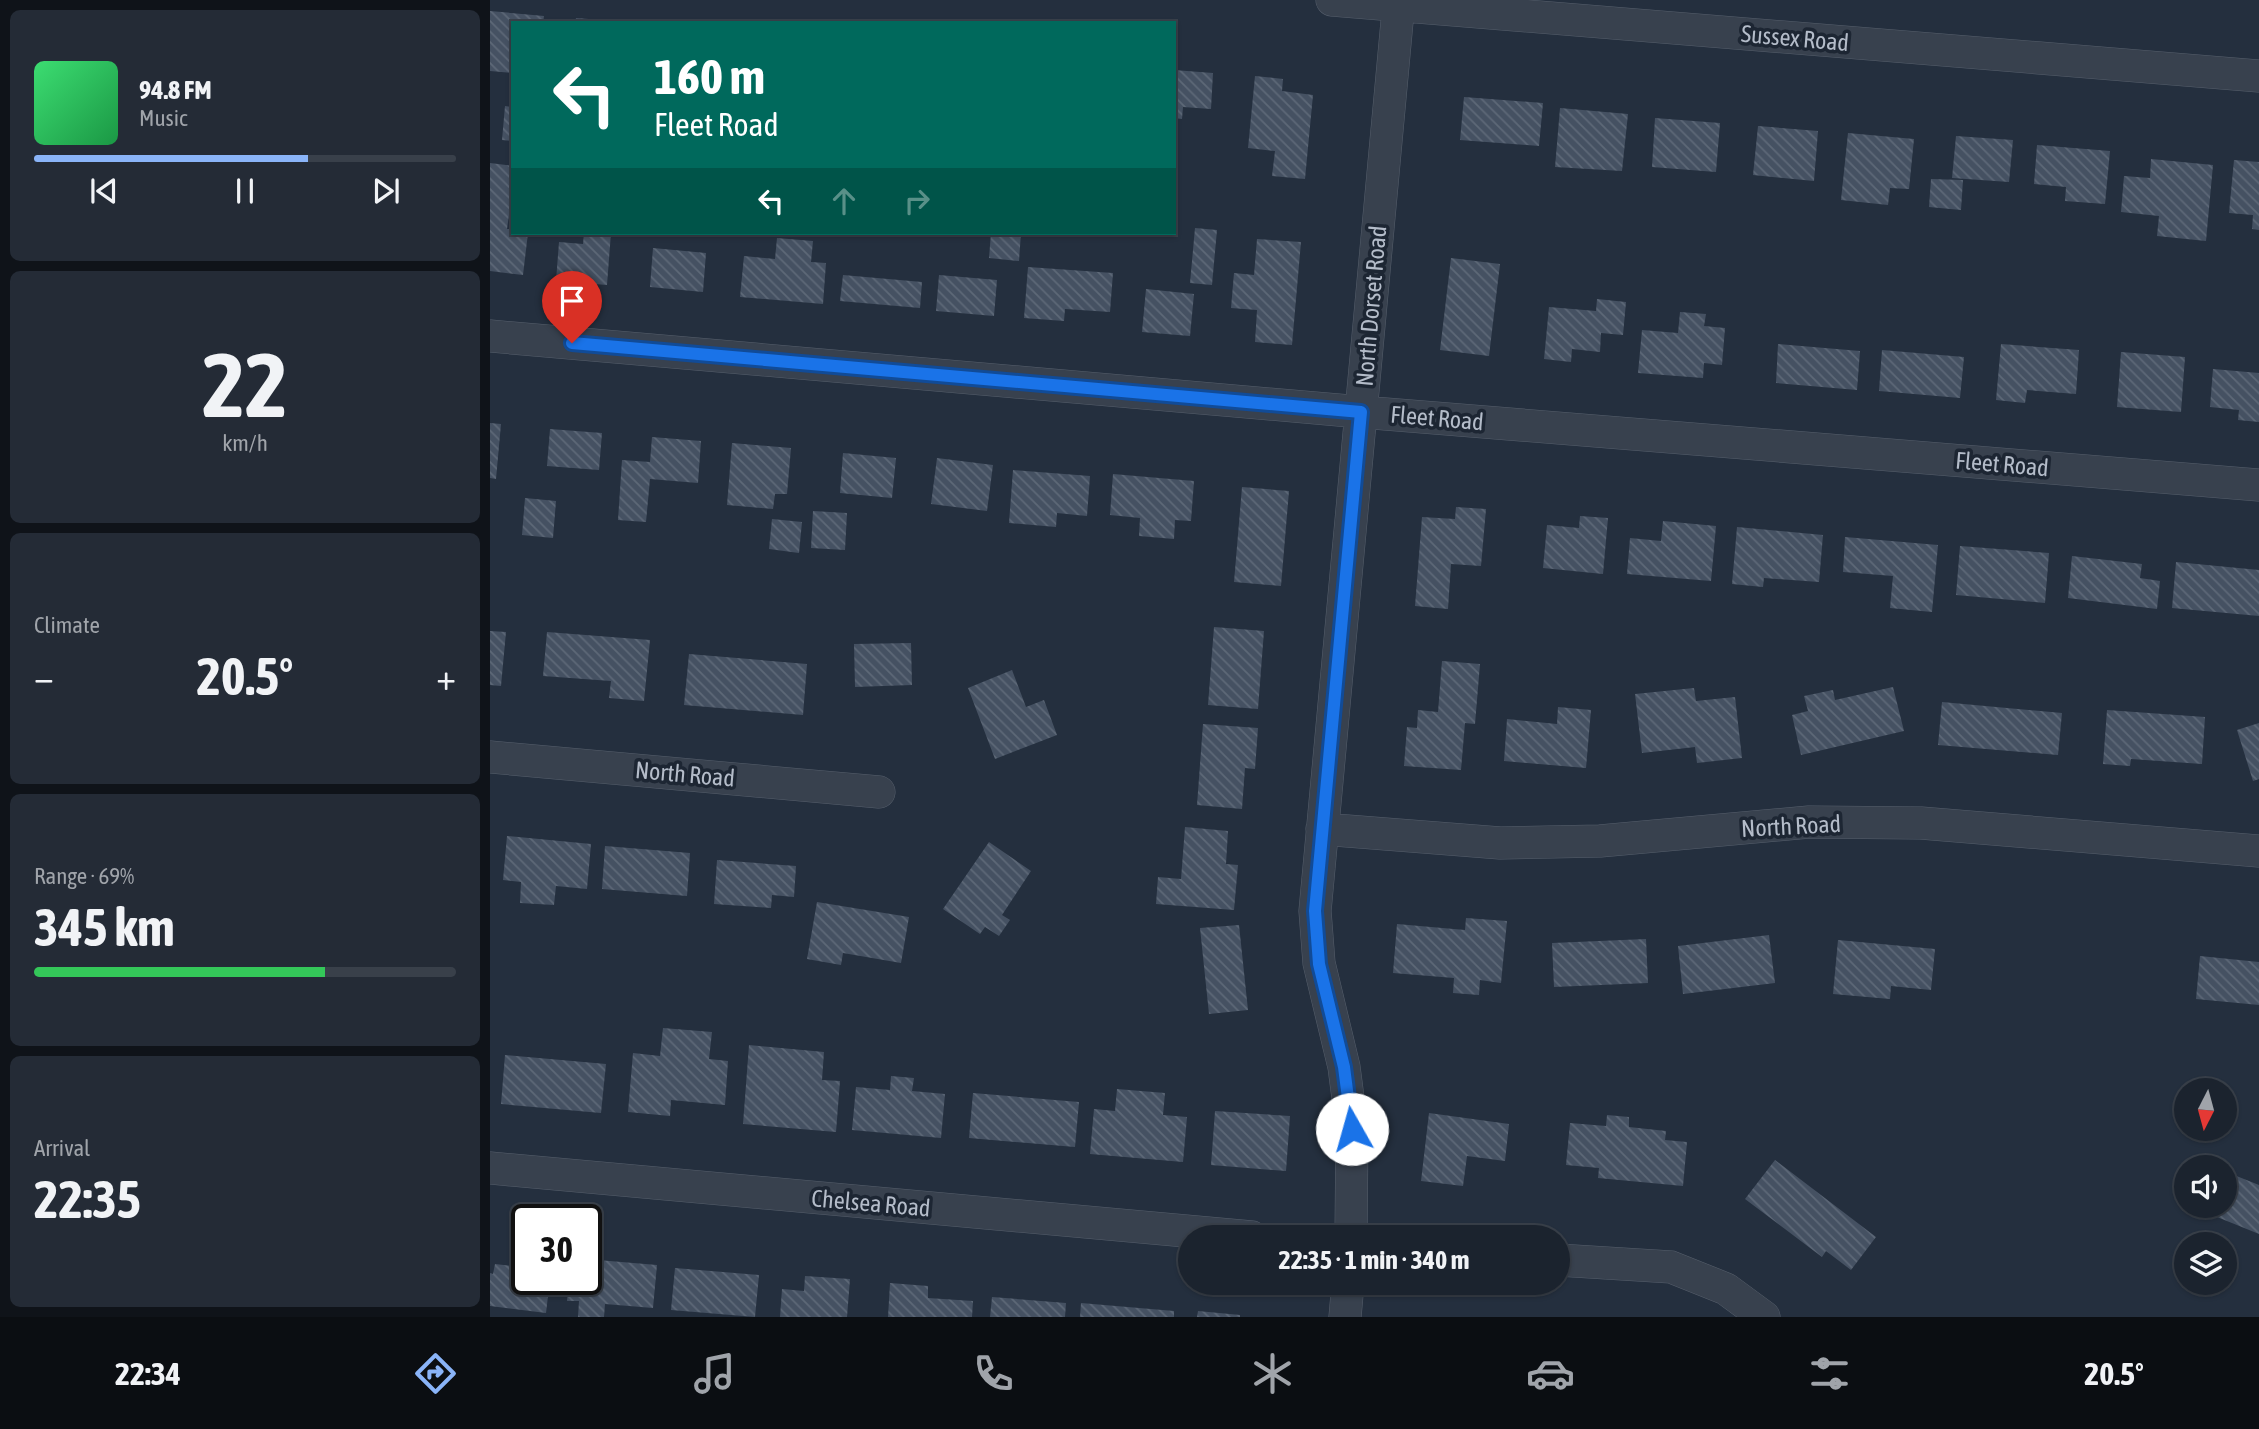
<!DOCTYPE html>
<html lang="en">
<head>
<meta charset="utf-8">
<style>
  :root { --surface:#1b232e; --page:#242b36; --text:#f1f3f6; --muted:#a0a4aa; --line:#39404a; --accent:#8ab4f8 }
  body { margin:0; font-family:"Asap Condensed",sans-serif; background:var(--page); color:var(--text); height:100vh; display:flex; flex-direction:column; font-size:26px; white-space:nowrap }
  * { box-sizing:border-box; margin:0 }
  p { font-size:23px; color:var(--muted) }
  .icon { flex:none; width:38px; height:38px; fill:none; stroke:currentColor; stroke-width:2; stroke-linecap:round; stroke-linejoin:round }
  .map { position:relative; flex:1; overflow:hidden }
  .details { display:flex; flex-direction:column; gap:10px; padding:10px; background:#0f1319; width:490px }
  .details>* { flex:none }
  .guide { position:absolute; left:21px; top:21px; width:665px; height:214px; border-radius:0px; box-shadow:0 2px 5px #0004,0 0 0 2px var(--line); background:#00695c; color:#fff; overflow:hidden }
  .needle { width:46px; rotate:186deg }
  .fabs { position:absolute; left:1684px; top:1078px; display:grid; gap:14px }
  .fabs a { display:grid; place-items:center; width:63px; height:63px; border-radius:50%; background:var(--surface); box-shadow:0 2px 5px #0004,0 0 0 2px var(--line); font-size:35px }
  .speed { position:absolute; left:21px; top:1204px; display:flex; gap:14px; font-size:35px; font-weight:700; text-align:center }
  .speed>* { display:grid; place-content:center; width:91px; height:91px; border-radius:50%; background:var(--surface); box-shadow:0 2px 5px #0004,0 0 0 2px var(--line); line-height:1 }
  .speed .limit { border:4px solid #111; border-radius:10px; background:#fff; color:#111 }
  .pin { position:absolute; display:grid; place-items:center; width:60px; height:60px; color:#fff; margin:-72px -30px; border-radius:50% 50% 50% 0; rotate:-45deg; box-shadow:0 0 7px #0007 }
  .pin .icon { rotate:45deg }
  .me { position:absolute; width:77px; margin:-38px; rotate:353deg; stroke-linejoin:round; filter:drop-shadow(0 0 5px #0008) }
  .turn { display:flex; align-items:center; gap:24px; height:147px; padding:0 28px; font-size:32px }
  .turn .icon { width:91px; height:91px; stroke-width:2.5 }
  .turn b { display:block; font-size:49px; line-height:60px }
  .lanes { display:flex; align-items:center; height:66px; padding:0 28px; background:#0003; justify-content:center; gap:35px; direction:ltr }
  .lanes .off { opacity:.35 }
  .big { font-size:52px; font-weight:700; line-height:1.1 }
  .details .tile { flex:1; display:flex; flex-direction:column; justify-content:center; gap:10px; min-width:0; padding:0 24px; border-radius:10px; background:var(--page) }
  .details .dial { align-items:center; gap:0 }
  .dial b { font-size:91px; line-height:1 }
  .song { display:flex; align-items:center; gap:21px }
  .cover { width:84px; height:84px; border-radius:10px; background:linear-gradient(135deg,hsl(140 70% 55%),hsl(140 70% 35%)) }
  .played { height:7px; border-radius:4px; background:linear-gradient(90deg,var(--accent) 65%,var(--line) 65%) }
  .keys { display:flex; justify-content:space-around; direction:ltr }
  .heat { display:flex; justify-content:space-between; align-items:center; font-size:38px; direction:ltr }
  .charge { height:10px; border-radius:5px; background:linear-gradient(90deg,#34c759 69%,var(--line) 0) }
  .trip { position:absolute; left:688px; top:1225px; width:392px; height:70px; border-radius:35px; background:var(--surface); box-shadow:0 2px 5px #0004,0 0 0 2px var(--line); font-weight:700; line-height:70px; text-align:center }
  .tab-bar { display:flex; height:112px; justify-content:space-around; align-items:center; background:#0b0e12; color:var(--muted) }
  .tab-bar .icon { width:49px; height:49px }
  .tab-bar .on { color:var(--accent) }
  .tab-bar b { font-size:32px; color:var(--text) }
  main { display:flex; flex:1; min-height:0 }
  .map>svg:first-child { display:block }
</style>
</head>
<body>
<main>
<section class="details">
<div class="tile">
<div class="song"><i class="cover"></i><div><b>94.8 FM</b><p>Music</p></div></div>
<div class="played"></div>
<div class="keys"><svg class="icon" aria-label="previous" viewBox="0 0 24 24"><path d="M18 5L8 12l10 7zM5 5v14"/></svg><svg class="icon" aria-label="pause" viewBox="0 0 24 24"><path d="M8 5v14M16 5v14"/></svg><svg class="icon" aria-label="next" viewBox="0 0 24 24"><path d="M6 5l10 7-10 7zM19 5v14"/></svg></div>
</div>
<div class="tile dial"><b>22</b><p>km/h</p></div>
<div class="tile"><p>Climate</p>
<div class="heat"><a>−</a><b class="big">20.5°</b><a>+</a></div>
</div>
<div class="tile"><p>Range · 69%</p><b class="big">345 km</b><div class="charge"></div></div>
<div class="tile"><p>Arrival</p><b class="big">22:35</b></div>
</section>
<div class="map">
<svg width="1769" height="1317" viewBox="0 0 1769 1317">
  <defs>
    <pattern id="building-back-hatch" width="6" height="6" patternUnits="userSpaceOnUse" patternTransform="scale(1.75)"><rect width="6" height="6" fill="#455162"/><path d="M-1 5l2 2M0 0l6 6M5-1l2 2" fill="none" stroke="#5d6877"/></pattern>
  </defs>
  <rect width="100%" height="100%" fill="#242f3e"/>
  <path fill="url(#building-back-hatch)" d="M0 11 54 16 53 23H23V73L0 71Z
    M86 18 124 21V23H85Z
    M684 70 723 73 721 109 693 107 692 119 684 118Z
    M765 76 793 79 792 91 823 95 815 179 782 176 785 151 758 148Z
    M974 97 1053 103 1049 146 970 140Z
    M15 106 23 107V141L12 140Z
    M1070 108 1138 114 1132 171 1065 167Z
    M1165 118 1230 123 1226 172 1162 167Z
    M1268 126 1328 131 1324 181 1263 175Z
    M1358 133 1424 139 1419 189 1400 188 1398 205 1351 200Z
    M1466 136 1523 140 1519 182 1462 178Z
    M1547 145 1620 151 1615 204 1575 201 1576 187 1544 184Z
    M1661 159 1723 165 1716 241 1667 236 1669 216 1631 212 1634 176 1660 178Z
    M1744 160 1769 162V230L1762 229 1763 215 1739 213Z
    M0 163 23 166V201H21L17 229 23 230V233H38L33 275 0 271Z
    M1441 179 1473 180 1471 210 1439 207Z
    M705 228 727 230 722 285 700 283Z
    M94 233H121L117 285 66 281 69 242 93 244Z
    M501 233H531L529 261 499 258Z
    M287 238 323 241 321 262 336 263 333 304 250 297 254 256 285 259Z
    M767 239 811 242 802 345 765 342 767 310 741 308 744 273 764 275Z
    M163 248 216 253 213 292 160 287Z
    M961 258 1010 264 999 356 950 350Z
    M538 267 623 273 620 312 575 309 574 321 534 318Z
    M353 275 432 282 430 308 350 301Z
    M449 275 507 280 504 316 446 311Z
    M656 289 704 294 700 336 652 332Z
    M1107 299 1136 302 1133 335 1111 333 1110 352 1082 349 1081 362 1054 359 1059 307 1106 311Z
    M1190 312 1216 314 1214 326 1235 328 1232 365 1214 363 1213 378 1148 373 1152 330 1188 333Z
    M1288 344 1370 351 1367 390 1286 383Z
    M1511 344 1589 350 1586 394 1537 390 1535 403 1506 400Z
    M1392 350 1474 357 1470 398 1389 391Z
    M1631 352 1695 357 1691 412 1627 407Z
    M1723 369 1769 373V422L1748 420 1749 410 1720 407Z
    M0 423 11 424 6 479 0 478Z
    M60 429 112 433 109 470 57 466Z
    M162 437 211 441 208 483 160 479 156 522 128 520 132 460 160 462Z
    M242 443 301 448 297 494H285L283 509 237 505Z
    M353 453 406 458 402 498 350 493Z
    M447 458 503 465 497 511 441 504Z
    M523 470 600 476 597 516 567 513 566 527 519 523Z
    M623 474 704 481 701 521 685 520 684 539 649 536 650 518 620 515Z
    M752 487 799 491 791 586 744 582Z
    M35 498 66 501 63 538 32 535Z
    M966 507 996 509 991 566 961 564 958 609 925 606 932 517 965 519Z
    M323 511 357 513 355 550 321 548Z
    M1090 516 1118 518 1113 574 1053 568 1057 525 1089 528Z
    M282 519 312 522 309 553 279 549Z
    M1173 521 1226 526 1221 581 1137 574 1140 538 1171 541Z
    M1247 527 1333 535 1329 582 1274 578 1273 587 1242 584Z
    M1355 537 1448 545 1442 612 1400 608 1403 576 1353 572Z
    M1470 546 1559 553 1555 603 1466 595Z
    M1582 556 1652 564 1650 578 1670 581 1667 609 1578 598Z
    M1686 562 1769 570V616L1682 608Z
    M724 627 774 631 768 709 718 705Z
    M0 631 16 632 11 686 0 685Z
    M57 632 160 640 154 701 119 698 121 681 53 676Z
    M421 643 422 685 365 687 364 644Z
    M199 654 317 664 313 715 194 705Z
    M952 661 990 664 985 724 975 723 971 770 914 766 917 727 927 728 928 710 948 712Z
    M522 670 536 707 554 700 567 735 505 759 478 688Z
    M1403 687 1414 731 1311 755 1302 715 1318 711 1314 696 1343 690 1345 700Z
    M1204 688 1206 701 1245 697 1252 758 1207 763 1205 747 1152 753 1145 694Z
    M1452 702 1572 713 1568 755 1448 745Z
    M1068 707 1101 710 1096 768 1014 761 1017 719 1067 724Z
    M1617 710 1715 717 1712 764 1641 759 1640 766 1613 764Z
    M1769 723V779L1763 781 1747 730Z
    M713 724 768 728 765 769 755 768 752 809 707 805Z
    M695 827 738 831 736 864 748 865 744 910 666 904 668 877 691 879Z
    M17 836 101 844 97 889 66 886 64 905 30 903 31 882 13 880Z
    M499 842 541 871 512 915 520 920 509 936 495 927 490 934 453 909Z
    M115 846 200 853 197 896 112 889Z
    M227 860 306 866 304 897 282 895 281 908 224 904Z
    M327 902 419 917 411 963 353 953 351 965 317 959Z
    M976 918 1017 921 1011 983 990 980 989 995 963 993 964 978 903 973 907 924 975 930Z
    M749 925 758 1010 719 1014 710 928Z
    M1279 935 1285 983 1193 994 1188 946Z
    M1156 939 1158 983 1064 987 1062 943Z
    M1348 940 1445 949 1441 990 1401 986 1400 999 1343 994Z
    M1710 956 1769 962V1005L1706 999Z
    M173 1028 222 1032 219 1059 238 1061 235 1105 181 1100 180 1116 138 1112 143 1053 170 1056Z
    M259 1045 334 1052 332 1080 350 1081 346 1132 253 1124Z
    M15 1055 116 1064 111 1113 11 1104Z
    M401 1076 424 1078 422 1091 455 1094 451 1138 362 1130 366 1087 400 1090Z
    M627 1089 675 1093 673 1115 697 1117 693 1162 600 1154 604 1109 625 1111Z
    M483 1093 589 1102 585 1147 479 1138Z
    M725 1111 800 1116 796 1171 721 1165Z
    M939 1113 1019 1124 1015 1161 977 1156 973 1186 931 1181Z
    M1117 1115 1139 1117V1127L1176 1131 1175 1140 1197 1142 1193 1186 1108 1178 1109 1168 1076 1165 1080 1123 1116 1126Z
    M1285 1160 1386 1237 1361 1270 1336 1251 1332 1257 1255 1199Z
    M1734 1171 1769 1185V1234L1700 1206H1734Z
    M34 1254H37V1279H60L56 1313 0 1306V1273L3 1274 5 1264 32 1267Z
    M96 1259 167 1265 163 1308 115 1304 114 1317H88L89 1301H77L79 1279H96Z
    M185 1268 269 1275 265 1317 181 1310Z
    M315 1276 360 1279 357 1317H290L292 1289 314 1291Z
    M400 1283 438 1286V1298L483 1301 482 1317H398Z
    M502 1297 576 1303 575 1317H500Z
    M591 1303 684 1311V1317H590Z
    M708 1311 750 1315V1317H707Z"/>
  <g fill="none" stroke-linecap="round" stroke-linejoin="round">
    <defs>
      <path id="street" d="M842 0 1769 76
        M0 336 871 412 1769 485
        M0 757 389 792
        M832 829 1010 843 1110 841 1319 822 1431 823 1769 851
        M0 1168 762 1237
        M861 1237 862 1129 854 1067 829 963 825 911 909 0
        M1068 1260 1181 1267 1236 1289 1274 1317
        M855 1317 858 1283"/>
    </defs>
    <use href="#street" stroke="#565f6c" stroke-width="33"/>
    <use href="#street" stroke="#38414e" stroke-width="32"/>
  </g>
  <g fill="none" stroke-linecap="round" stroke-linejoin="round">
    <defs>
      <path id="route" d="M82 343 871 412 825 911 829 964 854 1067 862 1129"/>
    </defs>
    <use href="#route" stroke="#114b97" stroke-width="18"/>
    <use href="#route" stroke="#1a73e8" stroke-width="12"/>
  </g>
  <g text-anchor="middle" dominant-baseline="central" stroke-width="7" stroke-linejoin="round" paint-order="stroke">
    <g font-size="24" fill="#b4bcc9" stroke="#1d2633">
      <text transform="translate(1305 38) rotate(5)">Sussex Road</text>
      <text transform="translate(881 306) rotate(-85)">North Dorset Road</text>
      <text transform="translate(947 418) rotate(5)">Fleet Road</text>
      <text transform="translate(1512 464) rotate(5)">Fleet Road</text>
      <text transform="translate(195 774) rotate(5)">North Road</text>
      <text transform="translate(1301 826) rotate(-3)">North Road</text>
      <text transform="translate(381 1203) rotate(5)">Chelsea Road</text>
    </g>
  </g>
</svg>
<div class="fabs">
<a><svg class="needle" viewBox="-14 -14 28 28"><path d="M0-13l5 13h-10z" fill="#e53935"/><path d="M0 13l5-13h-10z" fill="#a0a4aa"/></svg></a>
<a><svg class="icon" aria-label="sound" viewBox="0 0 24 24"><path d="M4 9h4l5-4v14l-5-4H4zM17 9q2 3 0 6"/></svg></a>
<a><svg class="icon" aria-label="layers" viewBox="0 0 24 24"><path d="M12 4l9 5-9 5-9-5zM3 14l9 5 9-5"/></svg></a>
</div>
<div class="speed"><div class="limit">30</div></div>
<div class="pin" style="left:82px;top:343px;background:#d93025"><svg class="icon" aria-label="arrive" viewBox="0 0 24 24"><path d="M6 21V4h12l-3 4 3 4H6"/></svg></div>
<svg class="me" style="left:862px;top:1129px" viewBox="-20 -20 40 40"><circle r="19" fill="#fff"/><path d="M0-13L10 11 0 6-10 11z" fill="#1a73e8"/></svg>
<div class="trip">22:35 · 1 min · 340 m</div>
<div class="guide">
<div class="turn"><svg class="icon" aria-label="left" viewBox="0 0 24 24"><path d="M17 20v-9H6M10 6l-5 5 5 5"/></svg><div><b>160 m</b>Fleet Road</div></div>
<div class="lanes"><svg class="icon" aria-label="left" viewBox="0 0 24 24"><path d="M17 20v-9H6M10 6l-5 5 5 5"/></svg><svg class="icon off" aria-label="ahead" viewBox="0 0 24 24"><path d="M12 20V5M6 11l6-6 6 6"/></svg><svg class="icon off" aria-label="right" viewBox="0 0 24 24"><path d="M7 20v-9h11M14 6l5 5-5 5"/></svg></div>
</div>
</div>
</main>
<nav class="tab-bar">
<b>22:34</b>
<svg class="icon on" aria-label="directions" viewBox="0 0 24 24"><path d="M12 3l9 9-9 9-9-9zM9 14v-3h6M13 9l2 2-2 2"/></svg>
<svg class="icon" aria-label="music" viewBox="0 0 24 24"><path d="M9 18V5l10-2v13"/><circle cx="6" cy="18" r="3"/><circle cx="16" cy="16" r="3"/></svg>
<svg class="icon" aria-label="phone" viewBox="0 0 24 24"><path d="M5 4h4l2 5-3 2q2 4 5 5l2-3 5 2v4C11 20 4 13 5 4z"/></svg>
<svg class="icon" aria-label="climate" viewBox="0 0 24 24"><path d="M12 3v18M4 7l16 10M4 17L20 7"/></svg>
<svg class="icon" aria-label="car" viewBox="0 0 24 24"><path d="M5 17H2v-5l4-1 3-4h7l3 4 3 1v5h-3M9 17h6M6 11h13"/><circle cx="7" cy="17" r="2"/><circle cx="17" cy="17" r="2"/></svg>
<svg class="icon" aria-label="filters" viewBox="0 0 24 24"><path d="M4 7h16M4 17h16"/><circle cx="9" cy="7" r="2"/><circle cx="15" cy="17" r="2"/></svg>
<b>20.5°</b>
</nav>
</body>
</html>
